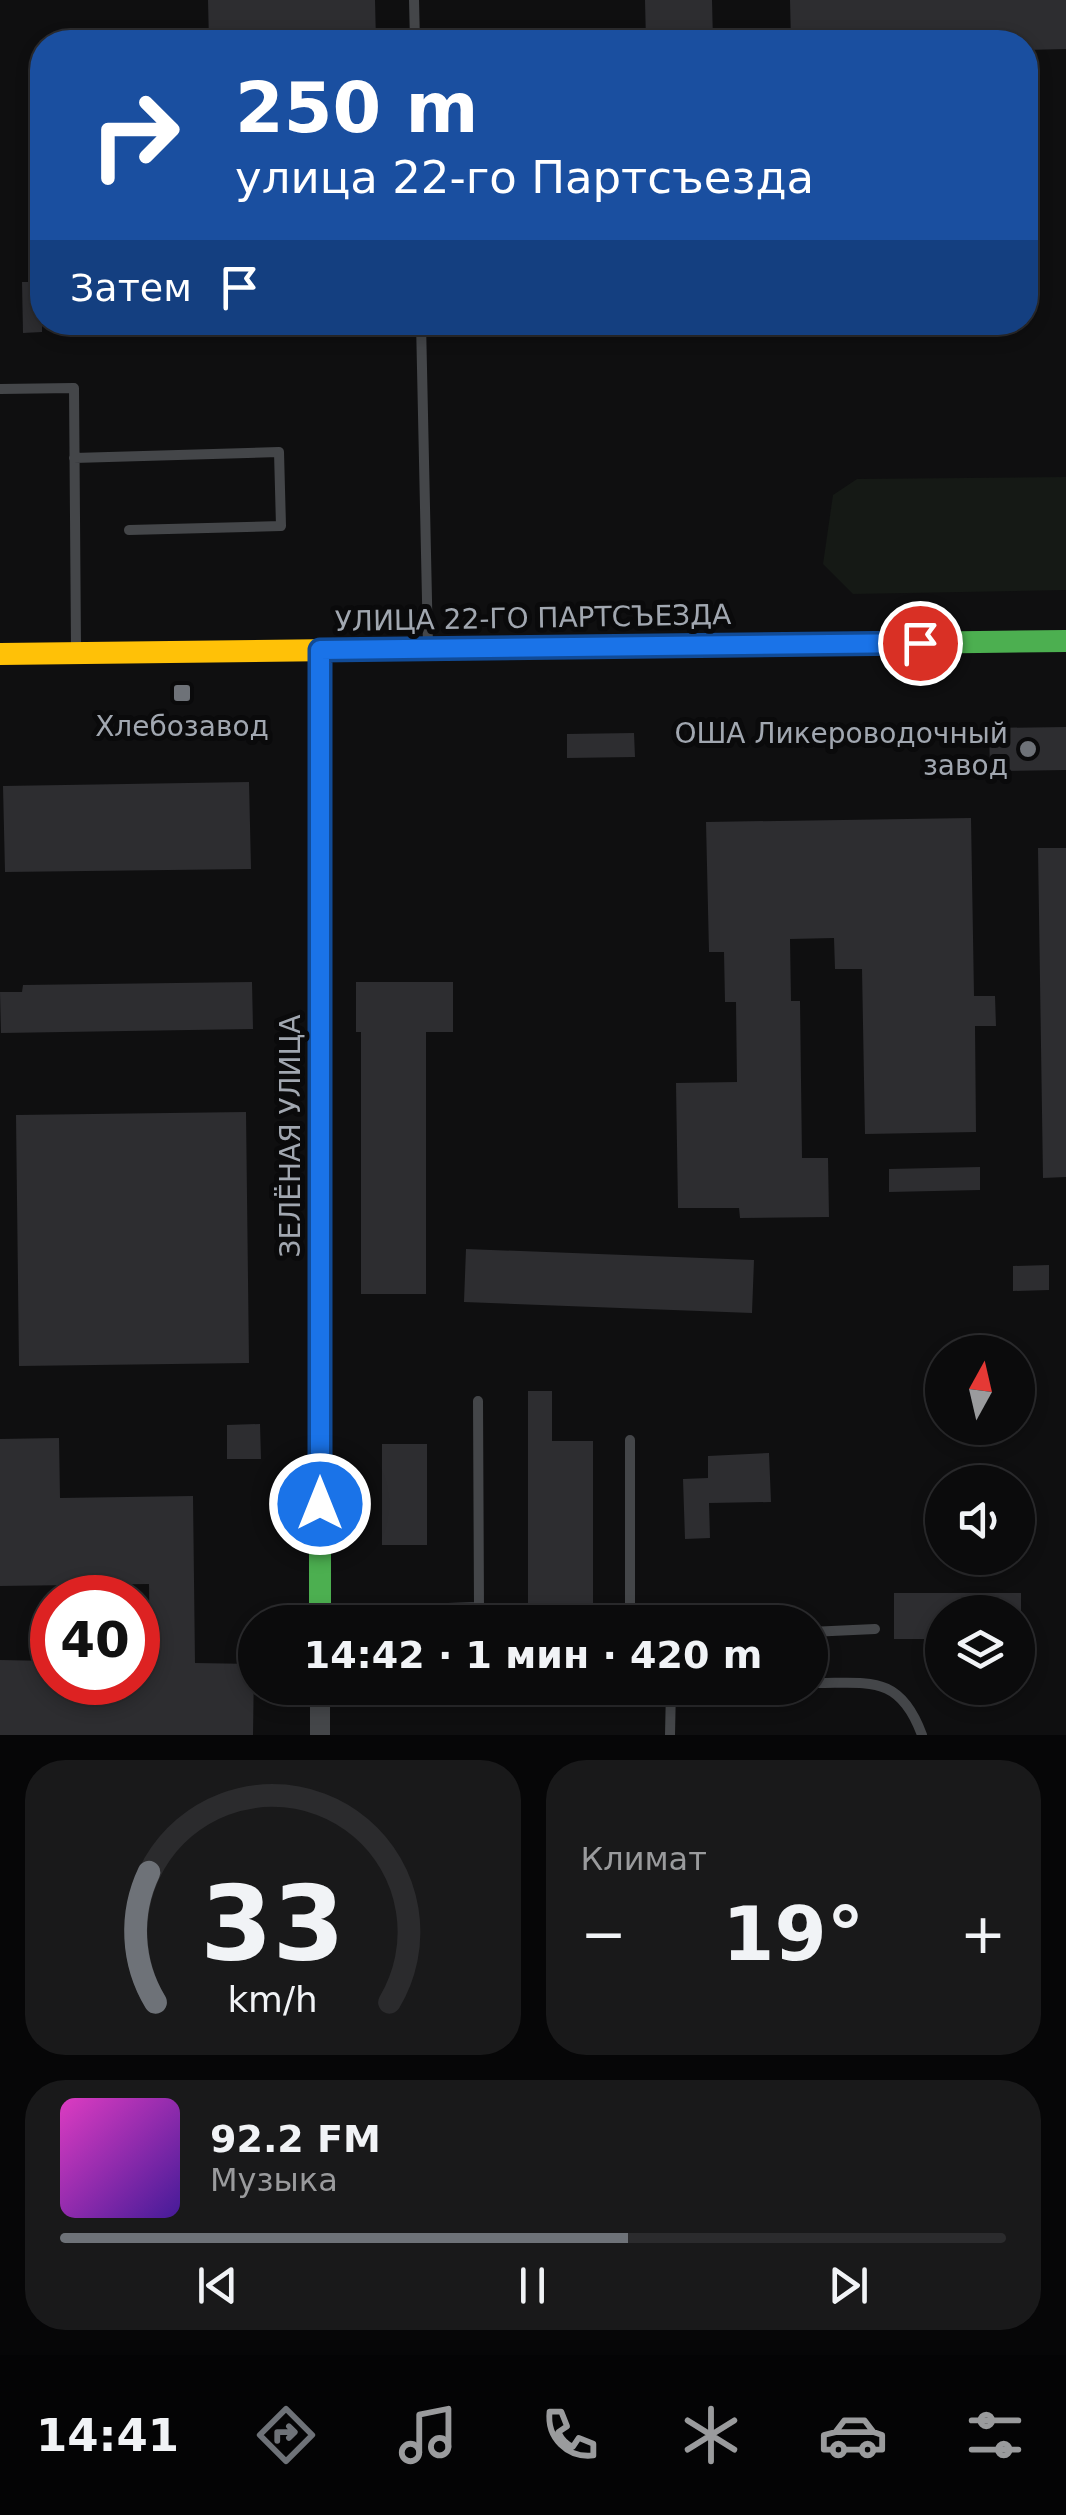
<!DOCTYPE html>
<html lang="ru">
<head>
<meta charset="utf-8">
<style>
  :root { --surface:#0b0b0c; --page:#19191a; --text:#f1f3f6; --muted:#9a9b9d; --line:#2b2b2d; --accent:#6e7278 }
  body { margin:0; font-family:"DejaVu Sans",sans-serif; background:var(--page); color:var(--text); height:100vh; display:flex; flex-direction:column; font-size:38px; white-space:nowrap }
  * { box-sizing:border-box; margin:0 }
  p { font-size:32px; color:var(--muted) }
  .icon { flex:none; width:55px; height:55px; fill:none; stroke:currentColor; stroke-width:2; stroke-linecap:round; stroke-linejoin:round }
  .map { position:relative; height:1735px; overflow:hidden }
  .drawer { display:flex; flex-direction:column; gap:25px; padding:25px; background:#060607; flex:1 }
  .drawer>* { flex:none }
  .guide { position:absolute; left:30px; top:30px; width:1008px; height:305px; border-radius:40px; box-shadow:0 5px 15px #0003,0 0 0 2px var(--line); background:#1a4fa0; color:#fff; overflow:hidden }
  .needle { width:65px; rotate:8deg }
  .tools { position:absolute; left:925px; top:1335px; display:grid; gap:20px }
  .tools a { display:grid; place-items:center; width:110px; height:110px; border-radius:50%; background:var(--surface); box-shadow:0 5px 15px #0003,0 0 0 2px var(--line); font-size:50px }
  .speed { position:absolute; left:30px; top:1575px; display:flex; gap:20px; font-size:50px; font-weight:700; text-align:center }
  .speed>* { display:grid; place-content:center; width:130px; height:130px; border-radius:50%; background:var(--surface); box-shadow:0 5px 15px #0003,0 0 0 2px var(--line); line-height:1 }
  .speed .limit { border:15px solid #d22; background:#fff; color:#111 }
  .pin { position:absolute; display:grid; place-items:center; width:85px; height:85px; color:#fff; margin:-42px; border:5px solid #fff; border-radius:50%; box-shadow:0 2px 10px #0007 }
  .me { position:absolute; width:110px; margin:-55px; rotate:0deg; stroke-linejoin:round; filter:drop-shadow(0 0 8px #0008) }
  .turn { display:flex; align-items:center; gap:35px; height:210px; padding:0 40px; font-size:45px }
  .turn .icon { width:130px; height:130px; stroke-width:2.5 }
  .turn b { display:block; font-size:70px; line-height:85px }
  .then { display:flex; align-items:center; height:95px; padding:0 40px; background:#0003; gap:20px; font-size:38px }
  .big { font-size:75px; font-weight:600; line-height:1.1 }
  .drawer .card { flex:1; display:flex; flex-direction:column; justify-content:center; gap:15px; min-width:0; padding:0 35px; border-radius:40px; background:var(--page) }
  .drawer .dial { align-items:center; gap:0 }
  .dial svg { height:260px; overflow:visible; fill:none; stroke:var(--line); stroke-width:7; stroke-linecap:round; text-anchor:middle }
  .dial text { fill:var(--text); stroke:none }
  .song { display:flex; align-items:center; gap:30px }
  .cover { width:120px; height:120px; border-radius:15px; background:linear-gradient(135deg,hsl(310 70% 55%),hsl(260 70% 35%)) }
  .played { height:10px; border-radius:5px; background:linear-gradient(90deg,var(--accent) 60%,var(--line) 60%) }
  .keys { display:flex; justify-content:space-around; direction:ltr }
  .heat { display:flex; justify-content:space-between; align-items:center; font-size:55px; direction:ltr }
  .drawer .tiles { flex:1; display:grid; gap:25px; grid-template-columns:1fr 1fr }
  .card:last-child { grid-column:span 2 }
  .trip { position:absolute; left:238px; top:1605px; width:590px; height:100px; border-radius:50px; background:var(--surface); box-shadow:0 5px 15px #0003,0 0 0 2px var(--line); font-weight:600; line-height:100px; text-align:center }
  .dock { display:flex; height:160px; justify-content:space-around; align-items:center; background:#040405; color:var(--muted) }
  .dock .icon { width:70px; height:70px }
  .dock .current { color:var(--accent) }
  .dock b { font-size:45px; color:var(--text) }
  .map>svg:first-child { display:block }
</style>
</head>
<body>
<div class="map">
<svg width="1066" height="1735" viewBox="0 0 1066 1735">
  <rect width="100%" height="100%" fill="#0f0f10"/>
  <path fill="#151915" d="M1066 477V590L853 594 823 564 833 495 857 479Z"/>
  <path fill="#2d2d30" d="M208 0H375L376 42H209Z
    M645 0H712L713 42H646Z
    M790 0H1066V49L1025 50V42H791Z
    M22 282H42V332L23 333Z
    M1066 727V770L990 771 989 728Z
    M634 733 635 757 567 758V734Z
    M249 782 251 869 5 872 3 786Z
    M971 818 974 996H995L996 1026H975L976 1132 865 1134 862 969H835L834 938 790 939 791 1001H800L802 1158H828L829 1217 740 1218 739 1208H678L676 1083 737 1082 736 1002H725L724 952H709L706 822Z
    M1038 848H1066V1177L1043 1178Z
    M252 982 253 1029 1 1033 0 992H22L23 985Z
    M356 982H453V1032H426V1294H361V1032H356Z
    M246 1112 249 1363 19 1366 16 1115Z
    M980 1167V1190L889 1192V1169Z
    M466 1249 754 1260 752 1313 464 1302Z
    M1049 1265V1290L1013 1291V1266Z
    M528 1391H552V1441H593V1619L528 1620Z
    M260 1424 261 1459H227V1425Z
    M59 1438 60 1498 193 1496 195 1663 254 1664 253 1735H0V1660L52 1661V1682H138V1662L150 1663 149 1584 0 1586V1439Z
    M382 1444H427V1545H382Z
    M769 1453 771 1502 709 1503 710 1538 685 1539 683 1479 708 1478V1456Z
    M894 1593H1021V1612H942V1639H894Z"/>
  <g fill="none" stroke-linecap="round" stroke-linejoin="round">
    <path stroke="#444649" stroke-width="10" d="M414 0 415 42
      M421 322 428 646
      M0 389 74 388 76 647
      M74 458 279 452 281 526 129 530
      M479 1607 491 1622
      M417 1609 479 1607 478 1401
      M630 1622V1440
      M810 1632 875 1629
      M810 1683C867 1684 899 1672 922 1735
      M670 1735 671 1688"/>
    <path stroke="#444649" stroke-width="20" d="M320 1735V1688"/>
    <path stroke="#4caf50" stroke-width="22" d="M499 648 1066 641
      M320 1063V1622"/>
    <path stroke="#ffc107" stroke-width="22" d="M0 654 499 648"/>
    <path stroke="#c62828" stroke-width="22" d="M320 650V1063"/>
  </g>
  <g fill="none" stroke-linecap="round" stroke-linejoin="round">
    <defs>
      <path id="route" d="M320 1504V650L920 643"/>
    </defs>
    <use href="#route" stroke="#114b97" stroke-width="25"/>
    <use href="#route" stroke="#1a73e8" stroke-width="18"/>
  </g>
  <g fill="#6e7278" stroke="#0a0a0b" stroke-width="4">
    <rect x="172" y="683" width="20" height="20" rx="5"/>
    <circle cx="1028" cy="749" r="10"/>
  </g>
  <g text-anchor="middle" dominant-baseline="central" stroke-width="10" stroke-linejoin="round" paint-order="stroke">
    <g font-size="28" fill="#a1a7b0" stroke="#0a0a0b">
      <text transform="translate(533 618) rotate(-1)">УЛИЦА 22-ГО ПАРТСЪЕЗДА</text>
      <text transform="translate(290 1136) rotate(-90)">ЗЕЛЁНАЯ УЛИЦА</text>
    </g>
    <g font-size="28" fill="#a1a7b0" stroke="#0a0a0b">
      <text x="182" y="726">Хлебозавод</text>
      <text x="1008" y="733" text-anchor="end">ОША Ликероводочный<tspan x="1008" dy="32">завод</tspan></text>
    </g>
  </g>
</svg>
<div class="tools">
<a><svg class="needle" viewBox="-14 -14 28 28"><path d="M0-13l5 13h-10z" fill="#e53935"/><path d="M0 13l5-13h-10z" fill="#9a9b9d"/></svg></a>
<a><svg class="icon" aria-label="sound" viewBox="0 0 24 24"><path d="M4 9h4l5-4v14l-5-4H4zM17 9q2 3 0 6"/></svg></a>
<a><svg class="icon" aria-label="layers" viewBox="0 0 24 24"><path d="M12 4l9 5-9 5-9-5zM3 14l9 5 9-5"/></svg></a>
</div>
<div class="speed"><div class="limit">40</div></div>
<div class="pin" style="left:920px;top:643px;background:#d93025"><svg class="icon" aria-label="arrive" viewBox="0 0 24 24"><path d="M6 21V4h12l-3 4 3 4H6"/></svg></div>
<svg class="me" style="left:320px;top:1504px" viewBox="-20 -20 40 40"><circle r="17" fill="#1a73e8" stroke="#fff" stroke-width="3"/><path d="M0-11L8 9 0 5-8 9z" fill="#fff"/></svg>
<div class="trip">14:42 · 1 мин · 420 m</div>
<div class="guide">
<div class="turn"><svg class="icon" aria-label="right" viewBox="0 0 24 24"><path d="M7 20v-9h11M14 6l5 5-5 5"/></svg><div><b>250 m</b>улица 22-го Партсъезда</div></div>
<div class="then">Затем<svg class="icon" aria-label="arrive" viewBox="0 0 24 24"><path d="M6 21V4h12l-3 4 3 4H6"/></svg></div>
</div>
</div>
<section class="drawer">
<div class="tiles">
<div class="card dial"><svg viewBox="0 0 100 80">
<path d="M14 69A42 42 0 1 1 86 69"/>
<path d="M14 69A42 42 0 0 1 12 29" stroke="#6e7278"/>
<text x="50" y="56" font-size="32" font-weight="700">33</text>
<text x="50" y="72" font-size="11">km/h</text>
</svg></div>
<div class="card"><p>Климат</p>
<div class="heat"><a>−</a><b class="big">19°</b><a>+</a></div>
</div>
<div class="card">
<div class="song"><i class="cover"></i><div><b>92.2 FM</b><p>Музыка</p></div></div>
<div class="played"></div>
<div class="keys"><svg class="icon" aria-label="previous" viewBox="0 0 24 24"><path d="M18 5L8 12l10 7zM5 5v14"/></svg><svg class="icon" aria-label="pause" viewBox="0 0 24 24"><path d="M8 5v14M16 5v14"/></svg><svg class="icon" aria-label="next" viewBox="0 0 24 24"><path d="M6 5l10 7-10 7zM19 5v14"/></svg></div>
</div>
</div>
</section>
<nav class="dock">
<b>14:41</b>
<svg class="icon current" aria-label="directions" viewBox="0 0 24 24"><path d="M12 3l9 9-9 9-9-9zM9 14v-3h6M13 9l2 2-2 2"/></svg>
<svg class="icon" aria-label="music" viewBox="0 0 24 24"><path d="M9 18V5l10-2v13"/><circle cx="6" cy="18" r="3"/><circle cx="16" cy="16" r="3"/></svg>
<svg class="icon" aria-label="phone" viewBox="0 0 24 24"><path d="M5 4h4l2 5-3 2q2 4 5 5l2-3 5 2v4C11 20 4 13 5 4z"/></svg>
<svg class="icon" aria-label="climate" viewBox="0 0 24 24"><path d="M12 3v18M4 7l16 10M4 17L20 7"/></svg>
<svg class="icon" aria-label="car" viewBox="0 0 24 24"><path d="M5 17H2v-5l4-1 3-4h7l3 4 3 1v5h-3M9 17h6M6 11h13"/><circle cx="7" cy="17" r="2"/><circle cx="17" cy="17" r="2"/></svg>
<svg class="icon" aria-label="filters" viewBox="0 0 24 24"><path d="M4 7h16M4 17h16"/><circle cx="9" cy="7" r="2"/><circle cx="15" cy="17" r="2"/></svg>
</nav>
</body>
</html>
